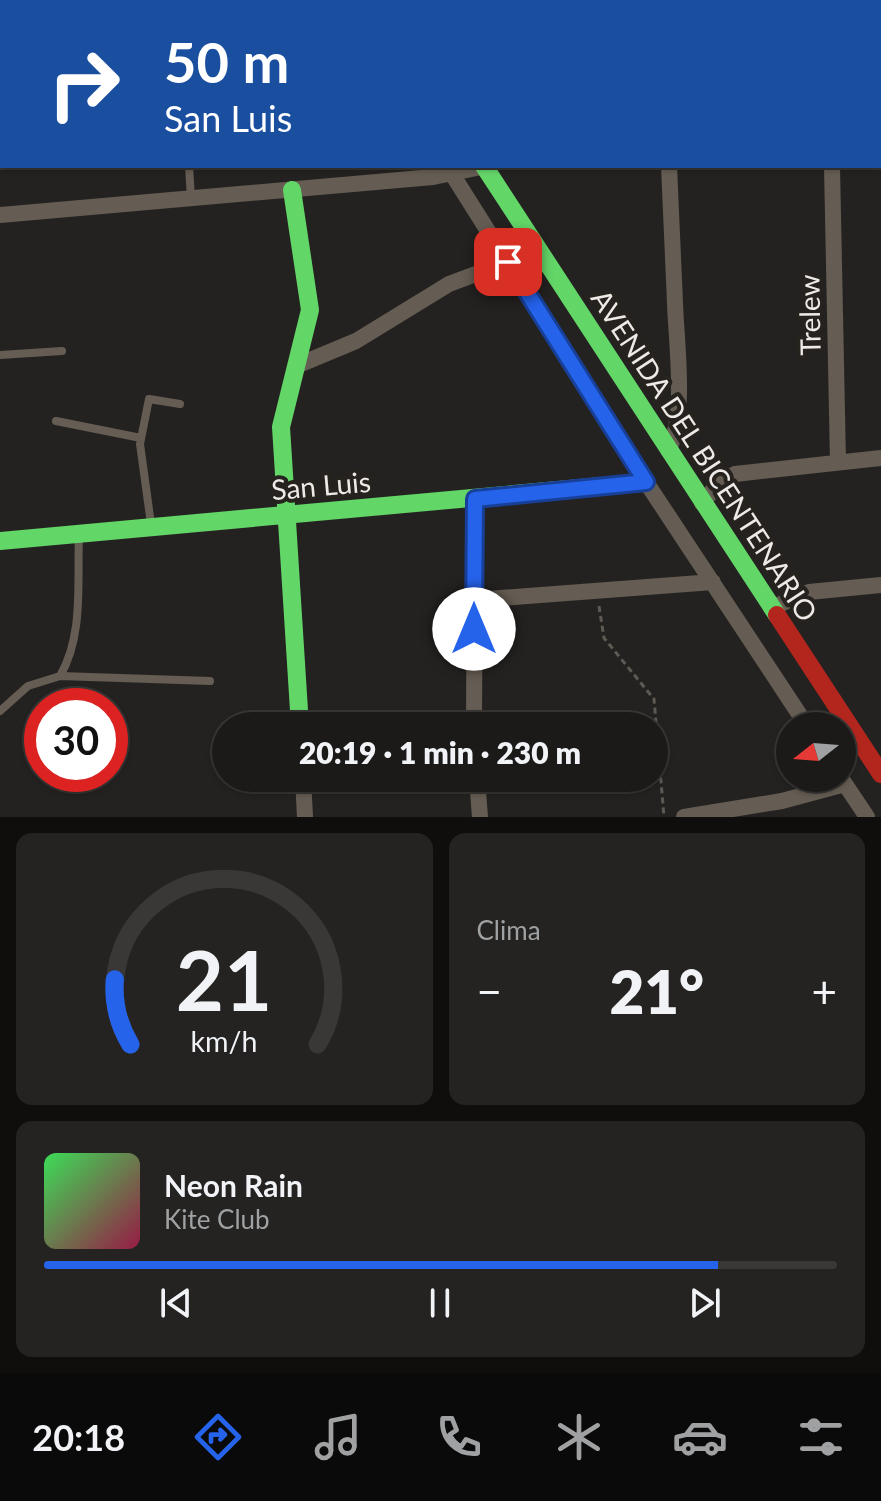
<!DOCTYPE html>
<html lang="es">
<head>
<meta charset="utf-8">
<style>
  :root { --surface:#1b1a18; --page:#242321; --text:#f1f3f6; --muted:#a0a1a2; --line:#393837; --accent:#2563eb }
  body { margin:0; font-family:Lato,sans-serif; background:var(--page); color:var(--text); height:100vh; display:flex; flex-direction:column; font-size:30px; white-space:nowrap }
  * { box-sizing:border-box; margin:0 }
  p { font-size:26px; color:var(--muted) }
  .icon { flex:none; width:44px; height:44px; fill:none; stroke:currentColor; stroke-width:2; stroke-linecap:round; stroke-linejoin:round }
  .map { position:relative; height:817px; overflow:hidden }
  .details { display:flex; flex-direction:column; gap:16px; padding:16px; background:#0f0e0d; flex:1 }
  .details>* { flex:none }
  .guide { position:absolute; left:0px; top:0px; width:882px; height:168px; box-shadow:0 2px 6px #0004,0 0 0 2px var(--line); background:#1a4fa0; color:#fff; overflow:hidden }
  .needle { width:52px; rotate:253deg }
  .buttons { position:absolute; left:776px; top:712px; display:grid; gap:16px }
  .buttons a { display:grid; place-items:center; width:80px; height:80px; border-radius:50%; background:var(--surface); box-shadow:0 2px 6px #0004,0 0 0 2px var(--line); font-size:40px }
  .speed { position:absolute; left:24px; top:688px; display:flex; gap:16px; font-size:40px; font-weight:700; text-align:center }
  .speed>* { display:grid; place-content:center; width:104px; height:104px; border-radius:50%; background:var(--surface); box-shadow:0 2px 6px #0004,0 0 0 2px var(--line); line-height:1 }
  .speed .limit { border:12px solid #d22; background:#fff; color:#111 }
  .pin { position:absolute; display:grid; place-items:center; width:68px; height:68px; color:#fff; margin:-34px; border-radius:16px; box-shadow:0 4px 12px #0006 }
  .me { position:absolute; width:88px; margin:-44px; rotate:0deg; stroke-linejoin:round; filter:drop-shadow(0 0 6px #0008) }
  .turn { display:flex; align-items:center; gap:28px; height:168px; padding:0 32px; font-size:36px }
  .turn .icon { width:104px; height:104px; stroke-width:2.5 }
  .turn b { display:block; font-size:56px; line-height:68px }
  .big { font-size:60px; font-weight:800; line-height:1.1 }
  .details .tile { flex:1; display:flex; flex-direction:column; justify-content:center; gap:12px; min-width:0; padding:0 28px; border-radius:16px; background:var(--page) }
  .details .dial { align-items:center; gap:0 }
  .dial svg { height:208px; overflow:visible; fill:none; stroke:var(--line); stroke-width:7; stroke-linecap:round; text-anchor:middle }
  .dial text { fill:var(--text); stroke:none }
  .song { display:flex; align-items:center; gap:24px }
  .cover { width:96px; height:96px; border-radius:12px; background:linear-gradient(135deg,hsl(130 70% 55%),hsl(340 70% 35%)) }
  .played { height:8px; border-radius:4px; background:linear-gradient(90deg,var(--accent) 85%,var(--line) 85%) }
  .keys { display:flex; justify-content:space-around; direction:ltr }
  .heat { display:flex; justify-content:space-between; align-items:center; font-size:44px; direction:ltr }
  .details .tiles { flex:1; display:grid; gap:16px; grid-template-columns:1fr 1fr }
  .tile:last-child { grid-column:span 2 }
  .trip { position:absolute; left:212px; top:712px; width:456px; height:80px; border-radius:40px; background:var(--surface); box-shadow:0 2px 6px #0004,0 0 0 2px var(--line); font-weight:800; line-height:80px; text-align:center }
  .tabs { display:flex; height:128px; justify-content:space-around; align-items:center; background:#0b0a0a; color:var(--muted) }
  .tabs .icon { width:56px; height:56px }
  .tabs .on { color:var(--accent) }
  .tabs b { font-size:36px; color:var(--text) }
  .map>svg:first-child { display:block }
</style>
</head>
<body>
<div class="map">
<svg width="881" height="817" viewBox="0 0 881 817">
  <rect width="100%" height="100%" fill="#242220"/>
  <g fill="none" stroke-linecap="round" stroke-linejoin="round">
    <path stroke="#5f5954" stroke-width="3" stroke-dasharray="6 4" stroke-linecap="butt" d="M599 606 604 638 654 699 664 817"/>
    <path stroke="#655d53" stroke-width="8" d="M189 166 191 198
      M0 355 62 351
      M56 421 141 438
      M151 524 140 444 149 399 180 404
      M60 676 210 681
      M0 711 28 686 60 676C84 635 77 582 79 535
      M332 726C377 709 427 714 474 717"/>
    <path stroke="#655d53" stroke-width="16" d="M331 0 333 2
      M376 0 378 2
      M504 0V2
      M662 0V2
      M827 0V2
      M0 60 2 59
      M880 128H881
      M447 166 646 482 807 726
      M832 166 838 462
      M0 215 433 177 486 166
      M296 366 356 341 449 284 508 262
      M668 450C687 420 676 339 675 303 673 257 671 212 669 166
      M702 503 720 482 735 474 881 458
      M475 600 713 582
      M771 608 809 592 881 585
      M474 726 475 499
      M303 778 305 817
      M477 778 480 817
      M841 778 867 817
      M684 817 782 801 845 784"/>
    <path stroke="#63d668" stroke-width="18" d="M484 166 777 615
      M292 190 310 310 281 427 300 726
      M0 541 646 482"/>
    <path stroke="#b3261e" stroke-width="18" d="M777 615 881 774"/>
  </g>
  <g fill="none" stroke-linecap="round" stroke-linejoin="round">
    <defs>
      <path id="route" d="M474 629 475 499 646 482 508 262"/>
    </defs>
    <use href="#route" stroke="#184099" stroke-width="20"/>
    <use href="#route" stroke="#2563eb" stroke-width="14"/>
  </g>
  <g text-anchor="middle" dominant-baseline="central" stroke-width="8" stroke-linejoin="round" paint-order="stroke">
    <g font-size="28" fill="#edeae7" stroke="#26221e">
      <text transform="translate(809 315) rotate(-91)">Trelew</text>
      <text transform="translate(705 455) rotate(57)">AVENIDA DEL BICENTENARIO</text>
      <text transform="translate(321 485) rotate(-5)">San Luis</text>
    </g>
  </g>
</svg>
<div class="buttons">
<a><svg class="needle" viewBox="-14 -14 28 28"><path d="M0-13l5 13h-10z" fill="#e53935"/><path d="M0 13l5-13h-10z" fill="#a0a1a2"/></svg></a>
</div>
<div class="speed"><div class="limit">30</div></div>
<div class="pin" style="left:508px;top:262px;background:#d93025"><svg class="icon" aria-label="arrive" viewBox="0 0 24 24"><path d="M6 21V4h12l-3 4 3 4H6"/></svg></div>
<svg class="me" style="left:474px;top:629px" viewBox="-20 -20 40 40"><circle r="19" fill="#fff"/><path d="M0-13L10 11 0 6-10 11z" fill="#2563eb"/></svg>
<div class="trip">20:19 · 1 min · 230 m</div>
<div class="guide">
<div class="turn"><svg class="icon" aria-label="right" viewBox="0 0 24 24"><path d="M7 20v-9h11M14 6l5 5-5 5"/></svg><div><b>50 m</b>San Luis</div></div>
</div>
</div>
<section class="details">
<div class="tiles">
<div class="tile dial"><svg viewBox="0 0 100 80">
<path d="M14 69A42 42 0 1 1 86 69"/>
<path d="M14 69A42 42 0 0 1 8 44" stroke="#2563eb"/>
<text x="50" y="56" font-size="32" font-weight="700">21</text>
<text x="50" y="72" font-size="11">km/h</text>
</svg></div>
<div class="tile"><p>Clima</p>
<div class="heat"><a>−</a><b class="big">21°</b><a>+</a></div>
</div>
<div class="tile">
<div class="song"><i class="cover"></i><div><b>Neon Rain</b><p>Kite Club</p></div></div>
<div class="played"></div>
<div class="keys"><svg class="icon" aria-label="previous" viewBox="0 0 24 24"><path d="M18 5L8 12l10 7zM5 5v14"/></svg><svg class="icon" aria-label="pause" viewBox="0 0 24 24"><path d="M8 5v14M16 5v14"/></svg><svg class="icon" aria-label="next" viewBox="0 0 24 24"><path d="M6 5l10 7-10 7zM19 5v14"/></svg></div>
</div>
</div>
</section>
<nav class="tabs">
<b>20:18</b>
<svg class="icon on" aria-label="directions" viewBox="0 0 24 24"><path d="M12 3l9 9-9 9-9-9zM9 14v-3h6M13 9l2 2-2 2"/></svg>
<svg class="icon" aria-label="music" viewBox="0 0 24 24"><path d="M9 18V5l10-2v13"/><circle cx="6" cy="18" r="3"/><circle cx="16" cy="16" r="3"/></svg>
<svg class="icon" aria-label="phone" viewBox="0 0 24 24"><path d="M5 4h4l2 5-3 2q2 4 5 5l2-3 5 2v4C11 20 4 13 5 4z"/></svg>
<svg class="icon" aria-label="climate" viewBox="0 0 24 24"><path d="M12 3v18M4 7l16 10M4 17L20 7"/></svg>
<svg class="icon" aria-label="car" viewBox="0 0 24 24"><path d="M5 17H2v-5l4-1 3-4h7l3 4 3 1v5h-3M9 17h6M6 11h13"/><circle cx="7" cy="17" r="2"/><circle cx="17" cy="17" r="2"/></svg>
<svg class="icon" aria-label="filters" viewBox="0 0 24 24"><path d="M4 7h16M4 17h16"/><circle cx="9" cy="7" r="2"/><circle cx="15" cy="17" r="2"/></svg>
</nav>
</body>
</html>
